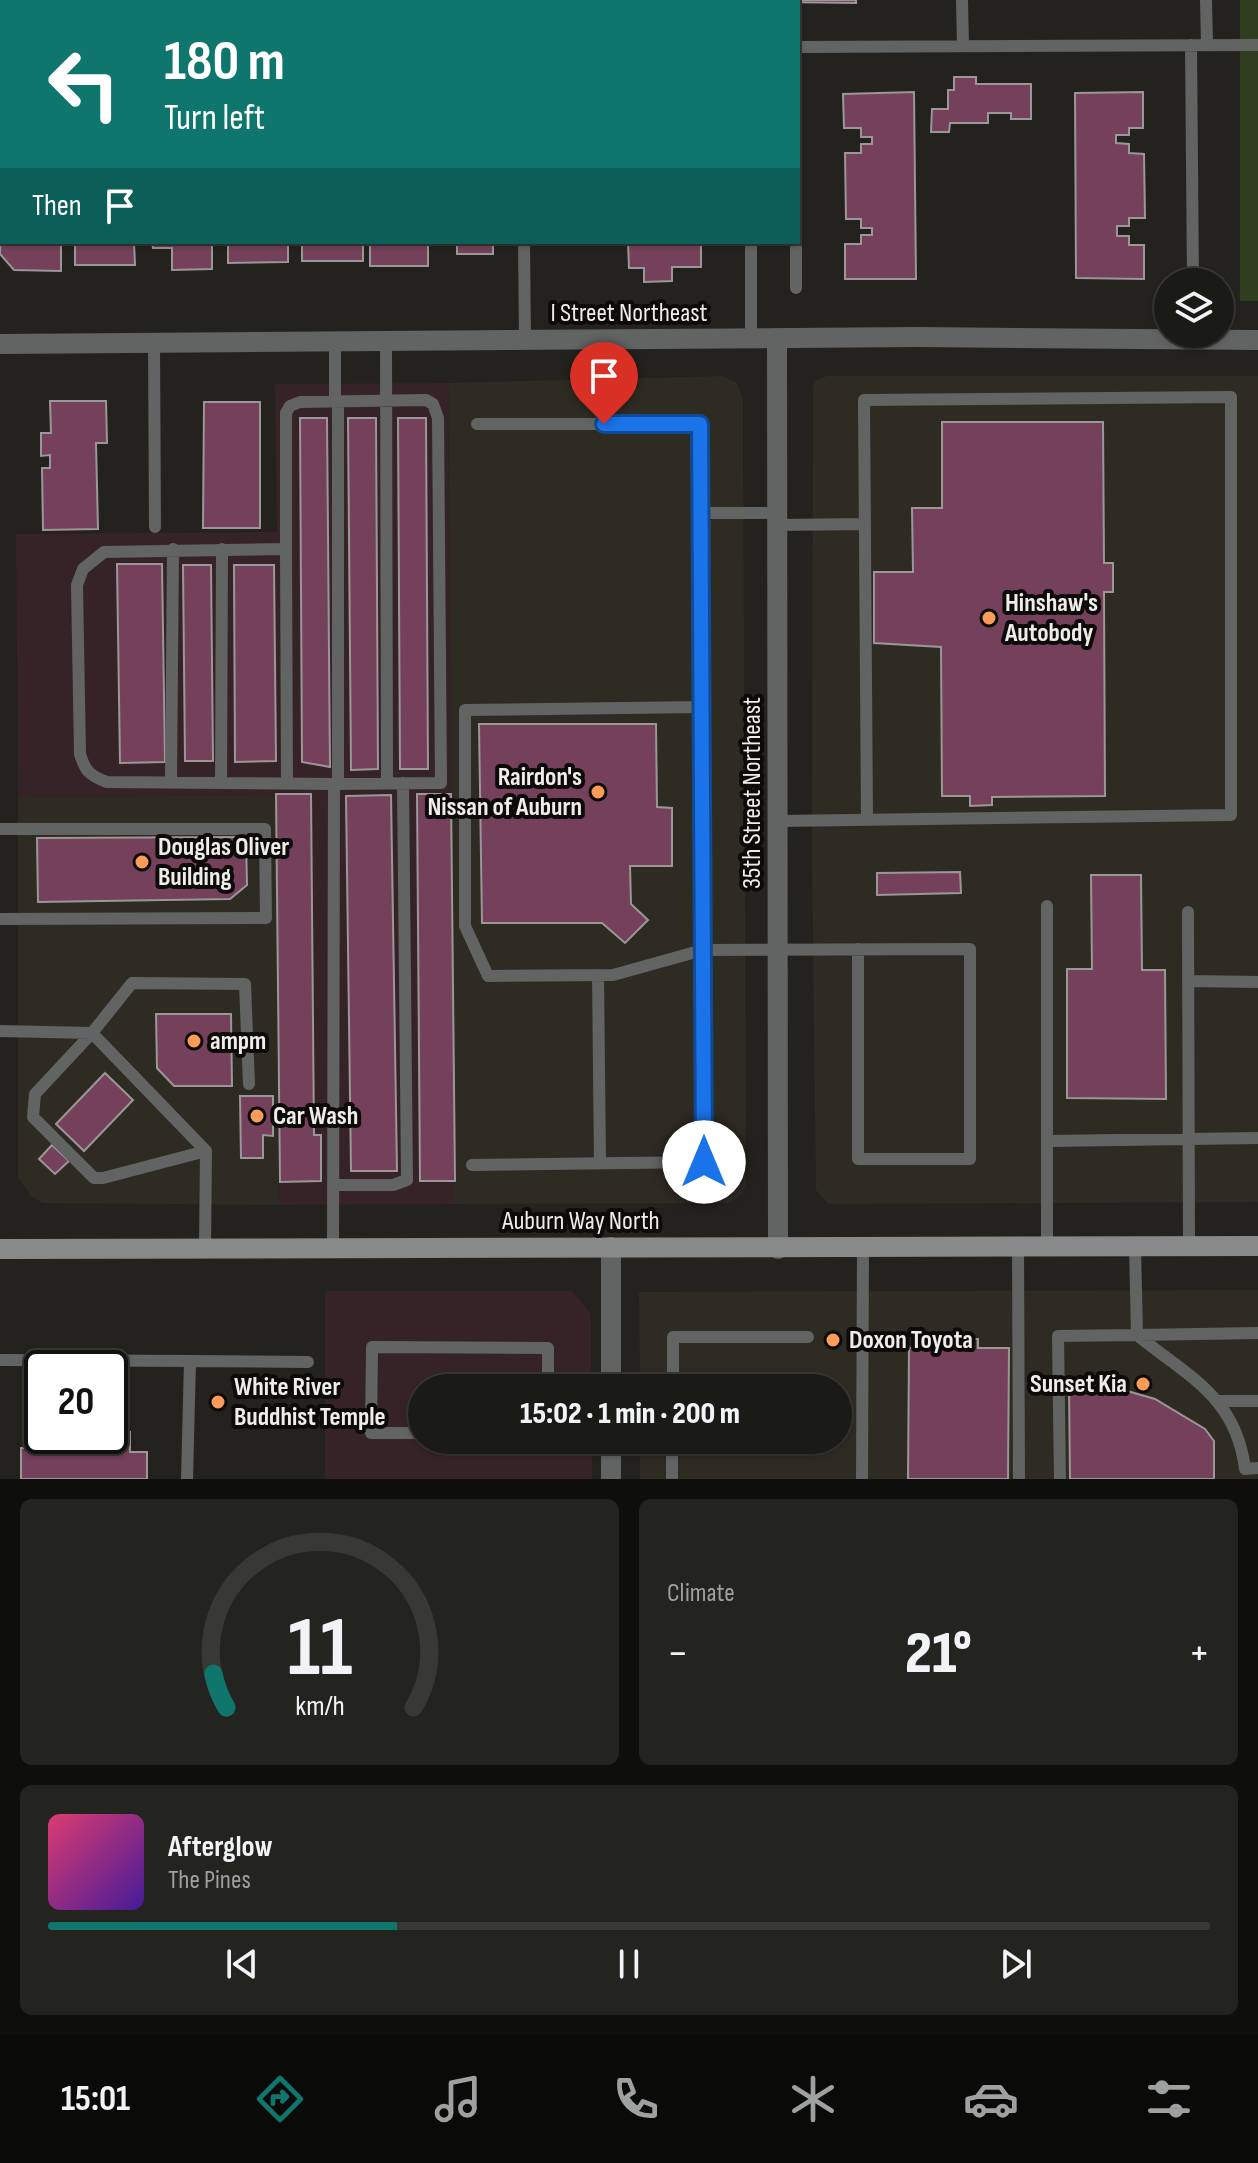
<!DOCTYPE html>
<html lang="en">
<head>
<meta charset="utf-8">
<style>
  :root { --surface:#1a1a16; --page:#23231f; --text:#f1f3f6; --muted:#9fa1a1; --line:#383835; --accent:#0f766e }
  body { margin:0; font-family:"Sofia Sans Condensed",sans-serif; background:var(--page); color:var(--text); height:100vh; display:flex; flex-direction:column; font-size:30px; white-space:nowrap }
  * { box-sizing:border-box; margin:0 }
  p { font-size:26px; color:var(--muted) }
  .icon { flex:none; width:44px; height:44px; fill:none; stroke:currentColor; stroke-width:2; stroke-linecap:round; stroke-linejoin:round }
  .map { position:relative; height:1479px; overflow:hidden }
  .side { display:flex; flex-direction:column; gap:20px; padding:20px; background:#0e0e0c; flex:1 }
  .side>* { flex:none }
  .hud { position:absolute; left:0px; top:0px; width:800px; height:244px; box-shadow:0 2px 6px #0004,0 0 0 2px var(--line); background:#0f766e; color:#fff; overflow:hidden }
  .tools { position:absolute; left:1154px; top:268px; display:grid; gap:16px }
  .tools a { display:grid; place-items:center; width:80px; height:80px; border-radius:50%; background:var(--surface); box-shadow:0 2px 6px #0004,0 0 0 2px var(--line); font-size:40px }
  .speed { position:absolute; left:24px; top:1350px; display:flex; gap:16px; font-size:40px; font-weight:700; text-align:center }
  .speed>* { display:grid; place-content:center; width:104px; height:104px; border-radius:50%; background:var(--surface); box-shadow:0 2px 6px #0004,0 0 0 2px var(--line); line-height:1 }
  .speed .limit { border:4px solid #111; border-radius:12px; background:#fff; color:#111 }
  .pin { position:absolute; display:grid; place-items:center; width:68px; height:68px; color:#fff; margin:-82px -34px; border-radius:50% 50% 50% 0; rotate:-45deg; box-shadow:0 0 8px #0007 }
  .pin .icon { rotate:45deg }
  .me { position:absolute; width:88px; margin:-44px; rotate:0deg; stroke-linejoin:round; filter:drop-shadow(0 0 6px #0008) }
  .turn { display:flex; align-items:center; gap:28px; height:168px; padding:0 32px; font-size:36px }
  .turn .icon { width:104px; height:104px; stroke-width:2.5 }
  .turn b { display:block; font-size:56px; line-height:68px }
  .then { display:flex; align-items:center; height:76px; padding:0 32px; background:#0003; gap:16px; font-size:30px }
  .big { font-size:60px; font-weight:800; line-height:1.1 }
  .side .widget { flex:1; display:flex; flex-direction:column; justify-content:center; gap:12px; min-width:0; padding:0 28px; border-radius:12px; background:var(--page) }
  .side .dial { align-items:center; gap:0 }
  .dial svg { height:208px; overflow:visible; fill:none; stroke:var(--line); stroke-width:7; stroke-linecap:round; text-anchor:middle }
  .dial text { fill:var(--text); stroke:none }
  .song { display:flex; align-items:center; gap:24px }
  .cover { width:96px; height:96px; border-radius:12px; background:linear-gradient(135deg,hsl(340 70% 55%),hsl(260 70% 35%)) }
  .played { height:8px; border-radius:4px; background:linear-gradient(90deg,var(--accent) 30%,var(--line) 30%) }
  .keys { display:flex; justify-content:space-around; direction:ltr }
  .heat { display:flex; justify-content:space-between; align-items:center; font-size:44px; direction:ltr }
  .side .tiles { flex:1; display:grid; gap:20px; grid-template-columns:1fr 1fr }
  .widget:last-child { grid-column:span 2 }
  .trip { position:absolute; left:408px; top:1374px; width:444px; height:80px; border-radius:40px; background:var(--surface); box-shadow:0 2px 6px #0004,0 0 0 2px var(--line); font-weight:800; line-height:80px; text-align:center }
  .dock { display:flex; height:128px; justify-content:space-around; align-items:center; background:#0a0a09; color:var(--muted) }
  .dock .icon { width:56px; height:56px }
  .dock .current { color:var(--accent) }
  .dock b { font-size:36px; color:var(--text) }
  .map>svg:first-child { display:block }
</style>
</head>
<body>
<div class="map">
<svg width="1258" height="1479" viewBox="0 0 1258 1479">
  <rect width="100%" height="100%" fill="#23221e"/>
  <path fill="#2e2b22" d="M723 376 737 383 743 398 746 1185 743 1193 730 1203 454 1204 448 383Z
    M827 376H1258V1202L829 1204 816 1190 812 856 813 387 816 380Z
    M276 795 279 1205 43 1203 32 1197 18 1178V797Z
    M1258 1290V1479H640V1440H838V1388H640L639 1292Z"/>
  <path fill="#362327" d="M448 383 454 1204 279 1205 276 795 18 797 16 534 277 532 275 384Z
    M325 1291H572L591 1314V1388H422V1440H592V1479H325Z"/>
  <path fill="#2f3e1e" d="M1240 0H1258V301H1240Z"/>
  <path fill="#74405a" stroke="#9b9698" stroke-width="2" d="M0 0H45L2 2V46Z
    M62 0H119V2H62Z
    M130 0H182V2H130Z
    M196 0H256V2H196Z
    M273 0H331V2H273Z
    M348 0H408V2H348Z
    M510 0H601V2H510Z
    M661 0H729V2H661Z
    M781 0H856V3L781 2Z
    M0 66H2V130L0 127Z
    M954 77H976V84H1031V119H1011V113H988V123H950L949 132H931L932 109H948V90H954Z
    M914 92 916 279H845V244H861V235H872V228H861V219H846L845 153H861V144H872V137H861V128H844L843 94Z
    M1143 92V128H1129V135H1116V143L1129 144V153L1144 154 1145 218H1129V226H1117V236H1129V245H1144V279L1076 278 1075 93Z
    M2 199V242H61V271L14 270 0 254Z
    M75 242H134L135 265H75Z
    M152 242H212V269L172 270V248H153Z
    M228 242H288V262L228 263Z
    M302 242H363V261H302Z
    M370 242H428V266H370Z
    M457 242H493V254H457Z
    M628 242H701V267H672V281L644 282V268H629Z
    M50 401H106L107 443H96L98 529 43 530 42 468H50V455L41 456V433H51Z
    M204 402H260V528H203Z
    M300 418H327L330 767 302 762Z
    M348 418H376L378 769 351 770Z
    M398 418H426L428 769H400Z
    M942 422H1103L1104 563H1113V592H1104L1105 796 992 797V805L970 806V796H942L941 647 874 643V572H913L912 508H942Z
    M117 564H162L165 762 120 763Z
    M183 565H211L213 761H185Z
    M234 565H274L276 761 235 762Z
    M479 724H656L657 807 672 808V866H630L631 904 648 920 625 943 602 923H482Z
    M276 794H311L314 1135H321V1181L280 1182Z
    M417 794H451L455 1181H420Z
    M391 795 397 1171H351L346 796Z
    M246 837 247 885 230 899 38 902 37 838Z
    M960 872 961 893 877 895V873Z
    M1091 875H1141L1142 970H1165L1166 1099 1067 1098V969H1092Z
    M156 1014H231L232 1086H174L157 1068Z
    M105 1073 133 1100 84 1151 56 1124Z
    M240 1096H273V1136L263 1135V1158H241Z
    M52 1145 69 1161 55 1174 39 1159Z
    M939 1339H978V1348H1009L1008 1479H908L909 1348H939Z
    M1069 1384 1110 1386 1155 1399 1205 1429 1214 1441V1479H1070Z
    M40 1432 42 1436H110V1432H130V1452H147V1479H21V1448H40Z"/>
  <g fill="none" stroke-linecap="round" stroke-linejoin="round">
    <path stroke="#626463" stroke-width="12" d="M484 0V2
      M962 0 963 46
      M1206 0 1207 45
      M1191 45 1193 282
      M798 47 1258 45
      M0 156H2
      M524 242 525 340
      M796 242V288
      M751 338V242
      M335 341V401
      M386 341 387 783
      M154 343 155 527
      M338 401V784
      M477 424H700V513H777
      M700 513 703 950 970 949V1159H858V949
      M777 525 865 524
      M286 549 287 784
      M171 782 173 549
      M221 783 222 549
      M778 821 1231 815V397L864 400 867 820
      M0 829H265L266 918 0 919
      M1047 906V1247
      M1188 912 1189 1247
      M598 975 600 1163
      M1188 981 1258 982
      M0 1031 92 1033 206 1151 205 1248
      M1048 1141 1258 1138
      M206 1151 103 1178H94L33 1117 35 1094 92 1033 132 983 245 984 249 1084
      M472 1165 704 1162 703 950 613 975 488 976 465 926V710L701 707
      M333 1185H393L407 1180 403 783
      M333 1247 334 784 107 782C90 776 85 771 80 754L77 585 83 569 104 552 286 549V413L290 406 300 402 426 400 433 404 438 418 441 783 334 784
      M1018 1247 1019 1479
      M1258 1333 1137 1335C1189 1377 1236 1397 1245 1469L1258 1468
      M0 1360 190 1361 187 1479
      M190 1361 308 1362
      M673 1388V1337H808
      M1219 1401H1258
      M422 1433H371L372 1347 548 1348V1388
      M672 1479V1440
      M862 1479 863 1248
      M1060 1479 1058 1336 1137 1335 1135 1247"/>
    <path stroke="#626463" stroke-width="20" d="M777 338 778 1249
      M611 1247V1388
      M611 1440V1479"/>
    <path stroke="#626463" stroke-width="20" d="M0 344 916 337 1258 340"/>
    <path stroke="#878a88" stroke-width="20" d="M0 1249 1258 1246"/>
  </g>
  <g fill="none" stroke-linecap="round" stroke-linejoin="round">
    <defs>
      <path id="route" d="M604 424H700L704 1162"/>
    </defs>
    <use href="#route" stroke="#114b97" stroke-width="20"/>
    <use href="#route" stroke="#1a73e8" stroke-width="14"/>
  </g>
  <g fill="#fe9b59" stroke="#0c0b0a" stroke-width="3">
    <circle cx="989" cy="618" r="8"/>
    <circle cx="598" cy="792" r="8"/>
    <circle cx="142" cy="862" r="8"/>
    <circle cx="194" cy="1041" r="8"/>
    <circle cx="257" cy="1116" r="8"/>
    <circle cx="833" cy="1340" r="8"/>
    <circle cx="1143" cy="1384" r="8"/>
    <circle cx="218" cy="1402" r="8"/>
  </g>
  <g text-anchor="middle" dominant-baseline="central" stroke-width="8" stroke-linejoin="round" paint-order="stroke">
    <g font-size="26" fill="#eeedea" stroke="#0c0b0a">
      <text x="629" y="313">I Street Northeast</text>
      <text transform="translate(752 793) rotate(-90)">35th Street Northeast</text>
      <text x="581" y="1221">Auburn Way North</text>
    </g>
    <g font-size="26" font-weight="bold" fill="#eeedea" stroke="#0c0b0a" text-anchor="start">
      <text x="1005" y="603">Hinshaw's<tspan x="1005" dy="30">Autobody</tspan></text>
      <text x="582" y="777" text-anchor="end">Rairdon's<tspan x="582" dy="30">Nissan of Auburn</tspan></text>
      <text x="158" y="847">Douglas Oliver<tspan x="158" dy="30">Building</tspan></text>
      <text x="210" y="1041">ampm</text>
      <text x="273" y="1116">Car Wash</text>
      <text x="849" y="1340">Doxon Toyota</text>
      <text x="1127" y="1384" text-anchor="end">Sunset Kia</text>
      <text x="234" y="1387">White River<tspan x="234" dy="30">Buddhist Temple</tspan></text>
    </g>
  </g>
</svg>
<div class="tools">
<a><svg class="icon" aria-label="layers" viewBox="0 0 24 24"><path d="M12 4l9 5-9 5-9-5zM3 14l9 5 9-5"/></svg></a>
</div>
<div class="speed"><div class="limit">20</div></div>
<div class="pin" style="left:604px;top:424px;background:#d93025"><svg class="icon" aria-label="arrive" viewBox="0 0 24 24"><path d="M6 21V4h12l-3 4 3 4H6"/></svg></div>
<svg class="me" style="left:704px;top:1162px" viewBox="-20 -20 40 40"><circle r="19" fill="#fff"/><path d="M0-13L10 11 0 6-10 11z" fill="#1a73e8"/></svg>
<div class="trip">15:02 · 1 min · 200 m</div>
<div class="hud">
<div class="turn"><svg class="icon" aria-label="left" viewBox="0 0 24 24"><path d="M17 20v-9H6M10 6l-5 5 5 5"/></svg><div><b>180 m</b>Turn left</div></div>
<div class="then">Then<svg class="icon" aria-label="arrive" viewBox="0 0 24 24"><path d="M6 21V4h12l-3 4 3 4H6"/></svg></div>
</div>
</div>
<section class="side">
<div class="tiles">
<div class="widget dial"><svg viewBox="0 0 100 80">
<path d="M14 69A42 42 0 1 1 86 69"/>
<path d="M14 69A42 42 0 0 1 9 56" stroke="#0f766e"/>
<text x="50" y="56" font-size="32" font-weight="700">11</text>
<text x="50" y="72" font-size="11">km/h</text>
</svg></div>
<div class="widget"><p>Climate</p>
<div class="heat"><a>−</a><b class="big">21°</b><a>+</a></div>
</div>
<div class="widget">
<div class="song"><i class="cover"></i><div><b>Afterglow</b><p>The Pines</p></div></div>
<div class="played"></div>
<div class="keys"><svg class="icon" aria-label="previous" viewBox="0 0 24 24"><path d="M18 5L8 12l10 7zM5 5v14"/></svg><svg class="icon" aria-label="pause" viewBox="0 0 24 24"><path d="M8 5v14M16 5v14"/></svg><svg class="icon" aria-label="next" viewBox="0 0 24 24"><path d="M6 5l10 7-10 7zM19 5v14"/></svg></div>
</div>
</div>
</section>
<nav class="dock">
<b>15:01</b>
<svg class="icon current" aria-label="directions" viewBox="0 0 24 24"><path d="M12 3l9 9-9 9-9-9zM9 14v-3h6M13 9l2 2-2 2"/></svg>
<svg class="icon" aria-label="music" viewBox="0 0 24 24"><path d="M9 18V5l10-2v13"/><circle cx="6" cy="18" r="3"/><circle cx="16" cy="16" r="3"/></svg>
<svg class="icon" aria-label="phone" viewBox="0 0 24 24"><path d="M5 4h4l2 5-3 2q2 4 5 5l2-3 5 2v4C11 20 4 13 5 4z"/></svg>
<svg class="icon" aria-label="climate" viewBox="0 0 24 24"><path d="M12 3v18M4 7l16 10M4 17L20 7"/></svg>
<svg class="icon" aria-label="car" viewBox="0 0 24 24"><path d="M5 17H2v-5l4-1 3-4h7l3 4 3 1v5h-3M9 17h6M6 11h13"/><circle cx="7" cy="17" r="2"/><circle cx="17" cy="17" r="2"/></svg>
<svg class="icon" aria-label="filters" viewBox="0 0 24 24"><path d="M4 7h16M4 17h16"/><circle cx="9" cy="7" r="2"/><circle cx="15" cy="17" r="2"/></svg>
</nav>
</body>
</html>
